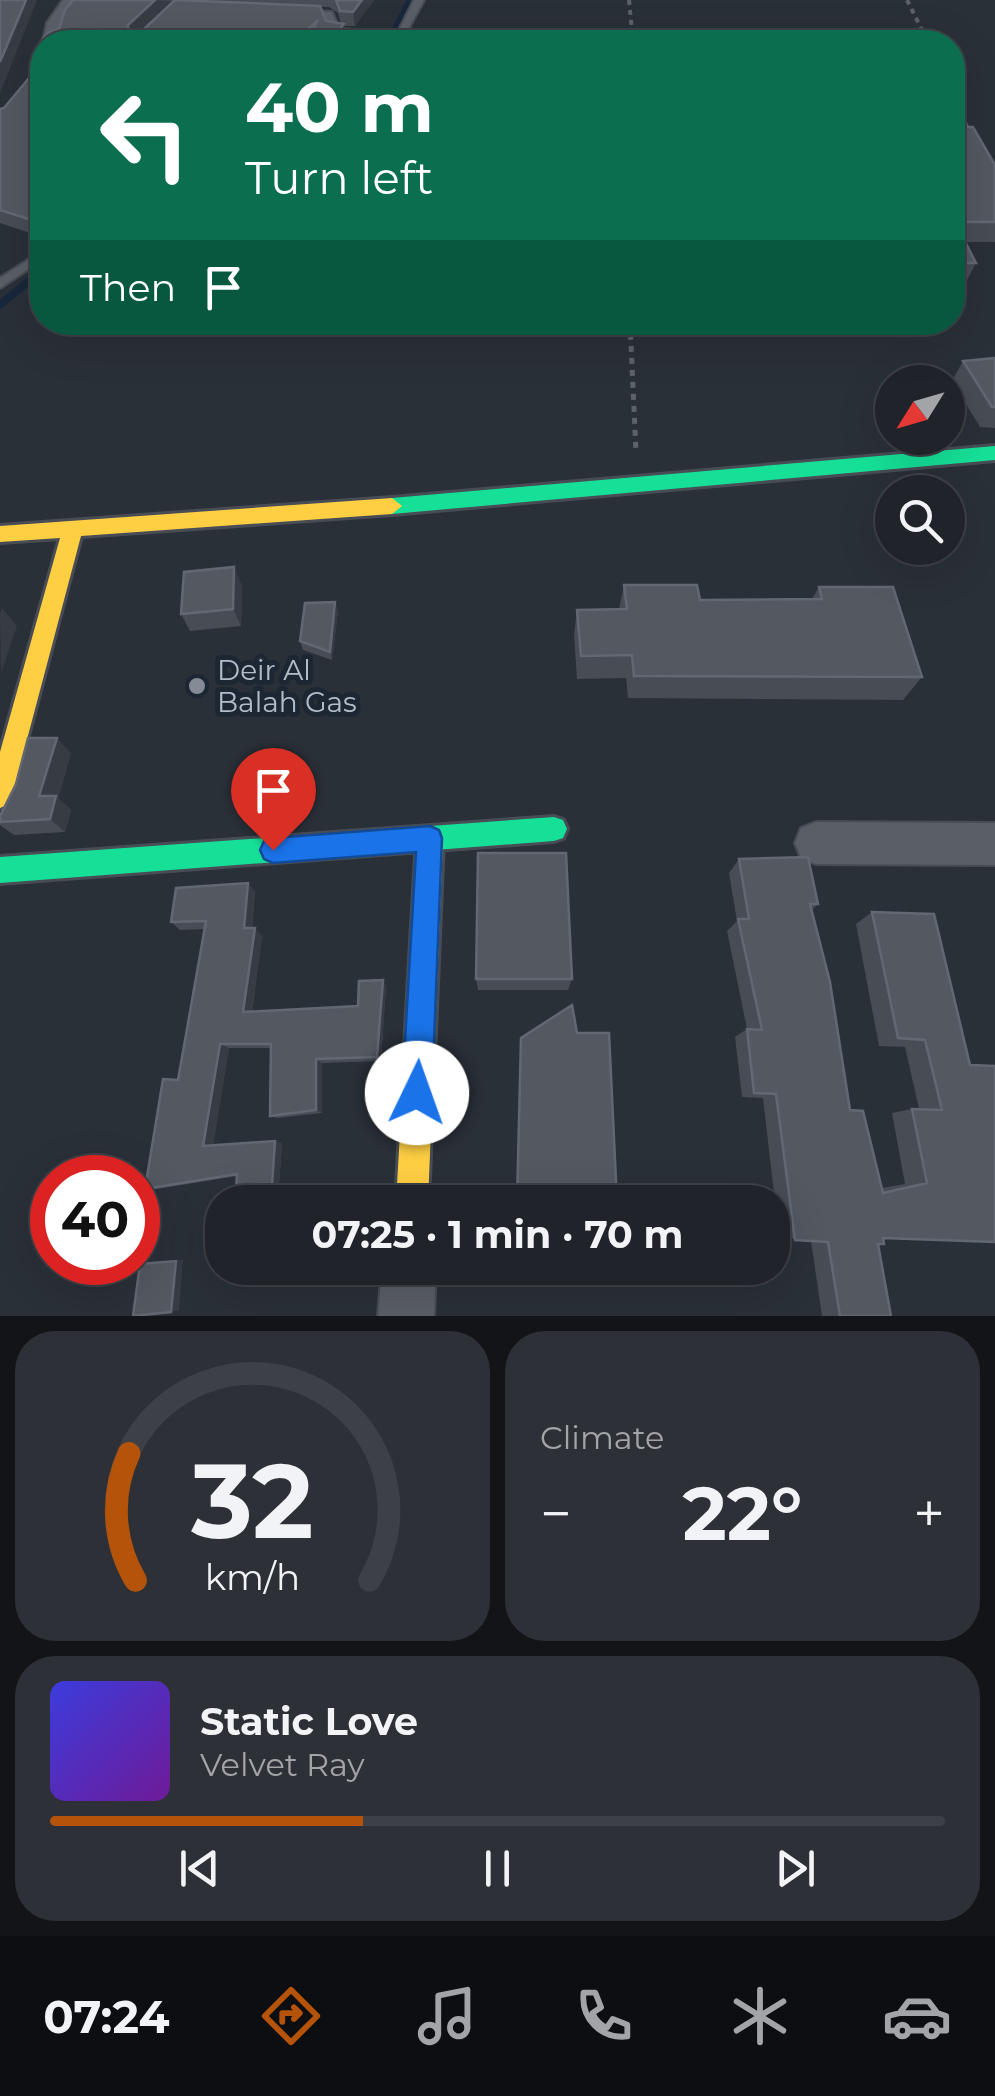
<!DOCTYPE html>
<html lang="en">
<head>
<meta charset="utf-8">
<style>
  :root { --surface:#20242a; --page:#2d3036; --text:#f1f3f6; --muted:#a2a4a8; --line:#3d4147; --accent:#b45309 }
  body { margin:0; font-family:Montserrat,sans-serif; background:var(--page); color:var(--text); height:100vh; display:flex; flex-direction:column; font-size:38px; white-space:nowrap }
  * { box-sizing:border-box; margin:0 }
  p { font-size:32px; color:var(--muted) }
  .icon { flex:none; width:55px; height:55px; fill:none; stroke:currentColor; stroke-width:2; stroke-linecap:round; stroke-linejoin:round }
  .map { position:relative; height:1316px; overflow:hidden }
  .side { display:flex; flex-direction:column; gap:15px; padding:15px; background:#121417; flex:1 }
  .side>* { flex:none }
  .top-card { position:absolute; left:30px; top:30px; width:935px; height:305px; border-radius:40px; box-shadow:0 10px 40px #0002,0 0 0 2px var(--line); background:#0b6e4f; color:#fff; overflow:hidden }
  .needle { width:65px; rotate:233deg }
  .buttons { position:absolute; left:875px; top:365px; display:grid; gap:20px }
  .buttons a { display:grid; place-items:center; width:90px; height:90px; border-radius:50%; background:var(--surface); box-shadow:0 10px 40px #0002,0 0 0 2px var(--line); font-size:50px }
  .speed { position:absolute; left:30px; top:1155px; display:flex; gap:20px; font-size:50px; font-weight:700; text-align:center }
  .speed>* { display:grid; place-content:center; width:130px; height:130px; border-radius:50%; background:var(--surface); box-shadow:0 10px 40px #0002,0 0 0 2px var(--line); line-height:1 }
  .speed .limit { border:15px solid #d22; background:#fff; color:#111 }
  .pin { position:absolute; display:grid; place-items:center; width:85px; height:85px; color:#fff; margin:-102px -42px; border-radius:50% 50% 50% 0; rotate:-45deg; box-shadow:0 0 10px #0007 }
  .pin .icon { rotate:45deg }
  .me { position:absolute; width:110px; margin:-55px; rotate:3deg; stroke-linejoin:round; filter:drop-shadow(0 0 8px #0008) }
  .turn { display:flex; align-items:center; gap:35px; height:210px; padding:0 50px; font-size:45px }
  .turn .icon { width:130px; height:130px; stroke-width:2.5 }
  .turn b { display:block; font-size:70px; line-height:85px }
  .then { display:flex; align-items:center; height:95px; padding:0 50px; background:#0003; gap:20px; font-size:38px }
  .big { font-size:75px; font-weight:700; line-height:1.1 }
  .side .widget { flex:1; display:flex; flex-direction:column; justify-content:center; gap:15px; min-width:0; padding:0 35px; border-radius:40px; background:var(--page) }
  .side .dial { align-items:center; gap:0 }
  .dial svg { height:260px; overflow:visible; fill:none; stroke:var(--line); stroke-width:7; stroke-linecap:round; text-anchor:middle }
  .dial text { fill:var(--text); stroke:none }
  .song { display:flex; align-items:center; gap:30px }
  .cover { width:120px; height:120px; border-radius:15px; background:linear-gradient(135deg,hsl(240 70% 55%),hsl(280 70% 35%)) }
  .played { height:10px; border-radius:5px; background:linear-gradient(90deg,var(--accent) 35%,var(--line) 35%) }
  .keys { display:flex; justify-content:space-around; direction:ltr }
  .heat { display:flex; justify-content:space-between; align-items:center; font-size:55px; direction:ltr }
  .side .tiles { flex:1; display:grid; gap:15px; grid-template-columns:1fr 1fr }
  .widget:last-child { grid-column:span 2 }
  .trip { position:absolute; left:205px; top:1185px; width:585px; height:100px; border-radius:40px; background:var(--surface); box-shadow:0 10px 40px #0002,0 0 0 2px var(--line); font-weight:700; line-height:100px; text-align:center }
  .menu { display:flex; height:160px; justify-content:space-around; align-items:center; background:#0d0e11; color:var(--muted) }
  .menu .icon { width:70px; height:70px }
  .menu .active { color:var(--accent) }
  .menu b { font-size:45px; color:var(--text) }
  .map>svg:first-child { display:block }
</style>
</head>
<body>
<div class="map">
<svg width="995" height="1316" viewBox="0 0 995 1316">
  <rect width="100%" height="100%" fill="#2a3038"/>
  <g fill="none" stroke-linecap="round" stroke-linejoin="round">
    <path stroke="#19273c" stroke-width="6" d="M388 42 410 0"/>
    <path stroke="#19273c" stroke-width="8" d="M0 305 42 270"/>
    <defs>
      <path id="lane" d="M414 0H424L404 37 391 42 385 40 388 37 332 34 325 17 295 13 300 10 332 12 339 29 398 32Z
        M42 251V260L0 288V278Z"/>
      <path id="street" d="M63 0H83L67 23 61 42 42 45 47 23Z
        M816 822 995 823V865L816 864 801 858 795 843 801 828Z
        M382 1268H436L434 1316H378Z"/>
      <path id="fast" d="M995 446V460L392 514 382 506 392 498Z
        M554 817 563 820 567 829 563 838 554 841 0 883V857Z"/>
      <path id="slow" d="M392 498 402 506 392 514 81 536 12 796 9 804 0 808V752L60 538 0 542V526Z
        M430 827 439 830 443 839 428 1202H396L417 839 421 830Z"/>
    </defs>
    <use href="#lane" stroke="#484c55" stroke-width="4"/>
    <use href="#street" stroke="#484c55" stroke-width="4"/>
    <use href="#fast" stroke="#484c55" stroke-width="6"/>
    <use href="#slow" stroke="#484c55" stroke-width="6"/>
    <path stroke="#5c6268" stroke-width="4" stroke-dasharray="5 5" stroke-linecap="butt" d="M629 0 633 42
      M907 0 928 42
      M952 96 969 131"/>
    <path stroke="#5c6268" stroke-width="5" stroke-dasharray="6 6" stroke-linecap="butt" d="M630 322 636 452"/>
    <use href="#lane" fill="#5a5e66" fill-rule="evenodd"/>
    <use href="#street" fill="#5a5e66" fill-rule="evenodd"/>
    <use href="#fast" fill="#16e098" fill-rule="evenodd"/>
    <use href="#slow" fill="#ffcf43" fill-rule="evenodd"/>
  </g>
  <path fill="#474c55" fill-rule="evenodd" d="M73 0H374L355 26H344L346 38 343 42H42V237L0 223V109L4 108 39 66V44L48 32 59 29 65 10ZM321 7H329L338 13 341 24 326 21Z
    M952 122 956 127 995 165V242H965L976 263 966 282 952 283Z
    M430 322H610L608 335 431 334Z
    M995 358V428L980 427 952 381 963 361Z
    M242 585 241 626 190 631 181 614Z
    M624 585 700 600 812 599 819 587 922 677 903 700 628 698 626 678 577 679 574 634 577 610 619 609Z
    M338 611 332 660 303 650 300 641Z
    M71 753 58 798 71 810 65 832 14 835 0 825V816Z
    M739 859 818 904 812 910 850 1110 882 1188 905 1184 892 1113 912 1109H919L905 1047 879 1046 856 924 872 912 934 914 995 1242 883 1238 878 1244 891 1316H822L811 1241 779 1237 763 1098 742 1097 735 1037 747 1029 727 931 737 921 729 873Z
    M248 883 255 892 252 928 262 936 252 1012 358 1006 386 986 381 1061 322 1063V1113L277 1118 270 1116 271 1048H229L213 1145 282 1143 278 1199 244 1202 237 1176 157 1189H145L178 1080 204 929 180 930 171 922Z
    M476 979H572L568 990H478Z"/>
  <path fill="#373c44" d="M26 0H37L0 93V62Z
    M155 0 173 1 132 39 128 30V25Z
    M362 0H374L355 26 353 12Z
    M318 20 312 42H294Z
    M344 24 346 38 343 42H330Z
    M234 567 242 585 241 626 233 609Z
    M335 602 338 611 332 660 330 652Z
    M2 608 17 626 1 673 0 614Z
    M57 738 71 753 58 798 71 810 65 832 50 819 39 796Z
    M248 883 255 892 251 936 244 928Z
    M255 928 262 936 251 1017 243 1012Z
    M383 980 386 986 381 1061 377 1057Z
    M220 1044 229 1048 213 1147 203 1146Z
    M316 1059 322 1063V1113L316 1110Z
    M275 1141 282 1143 278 1199 271 1200Z
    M183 1259 179 1310 171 1312 176 1261Z"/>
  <path fill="#535861" stroke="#626872" stroke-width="2.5" d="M0 0H26L0 62Z
    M73 0H155L128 25V30H143L175 0 320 6 326 21 344 24 330 42H306L318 20 294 42H42V219L38 222 0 210V109L4 108 39 66V44L48 32 59 29 65 10Z
    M336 0H362L353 12 340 11Z
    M952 122 956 127H973L995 165V222H955L976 263H952Z
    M995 358V407H992L963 361Z
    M234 567 233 609 181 614 184 572Z
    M624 585H697L700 600 822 599 819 587H893L922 677 634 676 632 655 581 656 577 610 627 609Z
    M335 602 330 652 300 641 305 603Z
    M28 738H57L39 796H56L50 819 0 822V816L16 784Z
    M478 853H566L572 979H476Z
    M808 857 818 904H810L830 982 850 1110 863 1111 883 1193 927 1183 912 1109 942 1110 925 1040 898 1038 872 912 934 914 970 1065 995 1066V1242L883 1238 884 1244H878L891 1316H840L828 1242 795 1240 776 1094 754 1093 747 1029 762 1030 738 919H749L739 859Z
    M248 883 244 928H255L243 1012 358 1006 359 981 383 980 377 1057 316 1059V1110L270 1116 271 1044H220L203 1146 275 1141 271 1200 235 1202 237 1174 145 1189 163 1079 178 1080 206 921 171 922 176 888Z
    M572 1005 577 1033H609L617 1202H517L521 1038Z
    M176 1261 171 1312 133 1316 140 1264Z"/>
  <path fill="#1a73e8" stroke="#114b97" stroke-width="2.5" d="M430 826 439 830 442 838 432 1093 428 1104 417 1108 406 1104 402 1093 416 852 273 863 264 859 260 850 264 841 273 838Z"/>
  <circle fill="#848b96" stroke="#1d2633" stroke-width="4" cx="197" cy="686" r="10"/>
  <g text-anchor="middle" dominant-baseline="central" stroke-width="10" stroke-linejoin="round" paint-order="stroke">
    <g font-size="28" fill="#b4bcc9" stroke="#1d2633" text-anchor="start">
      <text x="217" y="670">Deir Al<tspan x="217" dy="32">Balah Gas</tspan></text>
    </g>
  </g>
</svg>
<div class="buttons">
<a><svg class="needle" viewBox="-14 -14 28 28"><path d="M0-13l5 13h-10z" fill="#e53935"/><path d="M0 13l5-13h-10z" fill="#a2a4a8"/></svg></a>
<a><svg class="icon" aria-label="search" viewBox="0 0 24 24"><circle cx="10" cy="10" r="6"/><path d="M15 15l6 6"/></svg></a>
</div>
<div class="speed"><div class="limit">40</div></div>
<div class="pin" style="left:273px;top:850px;background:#d93025"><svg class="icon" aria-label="arrive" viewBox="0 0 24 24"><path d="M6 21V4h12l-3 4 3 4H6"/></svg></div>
<svg class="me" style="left:417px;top:1093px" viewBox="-20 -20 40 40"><circle r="19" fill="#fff"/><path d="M0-13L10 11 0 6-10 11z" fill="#1a73e8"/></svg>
<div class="trip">07:25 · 1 min · 70 m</div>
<div class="top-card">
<div class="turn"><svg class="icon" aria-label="left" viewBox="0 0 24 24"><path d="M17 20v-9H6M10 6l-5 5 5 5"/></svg><div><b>40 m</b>Turn left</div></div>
<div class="then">Then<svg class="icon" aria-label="arrive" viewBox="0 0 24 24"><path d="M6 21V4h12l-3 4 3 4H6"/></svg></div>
</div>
</div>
<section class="side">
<div class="tiles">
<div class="widget dial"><svg viewBox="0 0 100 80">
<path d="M14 69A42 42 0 1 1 86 69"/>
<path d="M14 69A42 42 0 0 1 12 30" stroke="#b45309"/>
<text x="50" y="56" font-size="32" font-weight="700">32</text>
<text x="50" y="72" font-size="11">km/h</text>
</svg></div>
<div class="widget"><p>Climate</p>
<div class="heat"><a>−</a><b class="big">22°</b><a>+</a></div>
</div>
<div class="widget">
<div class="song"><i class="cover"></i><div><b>Static Love</b><p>Velvet Ray</p></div></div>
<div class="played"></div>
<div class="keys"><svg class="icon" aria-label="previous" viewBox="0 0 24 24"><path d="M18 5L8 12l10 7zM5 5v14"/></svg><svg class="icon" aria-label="pause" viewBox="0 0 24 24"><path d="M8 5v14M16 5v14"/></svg><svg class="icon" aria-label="next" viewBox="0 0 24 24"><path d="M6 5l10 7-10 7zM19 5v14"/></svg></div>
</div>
</div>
</section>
<nav class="menu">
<b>07:24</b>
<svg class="icon active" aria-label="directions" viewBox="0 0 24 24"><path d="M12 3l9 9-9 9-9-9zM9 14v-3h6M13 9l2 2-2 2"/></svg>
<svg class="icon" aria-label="music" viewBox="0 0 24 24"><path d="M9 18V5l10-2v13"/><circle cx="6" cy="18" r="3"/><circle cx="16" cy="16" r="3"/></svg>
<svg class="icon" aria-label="phone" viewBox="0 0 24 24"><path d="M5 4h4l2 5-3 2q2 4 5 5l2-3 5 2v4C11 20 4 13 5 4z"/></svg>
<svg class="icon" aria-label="climate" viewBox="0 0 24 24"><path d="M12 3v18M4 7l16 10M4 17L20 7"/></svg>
<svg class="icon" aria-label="car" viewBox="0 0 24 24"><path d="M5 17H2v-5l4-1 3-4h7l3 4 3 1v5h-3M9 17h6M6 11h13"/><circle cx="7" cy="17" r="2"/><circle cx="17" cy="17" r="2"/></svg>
</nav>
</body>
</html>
